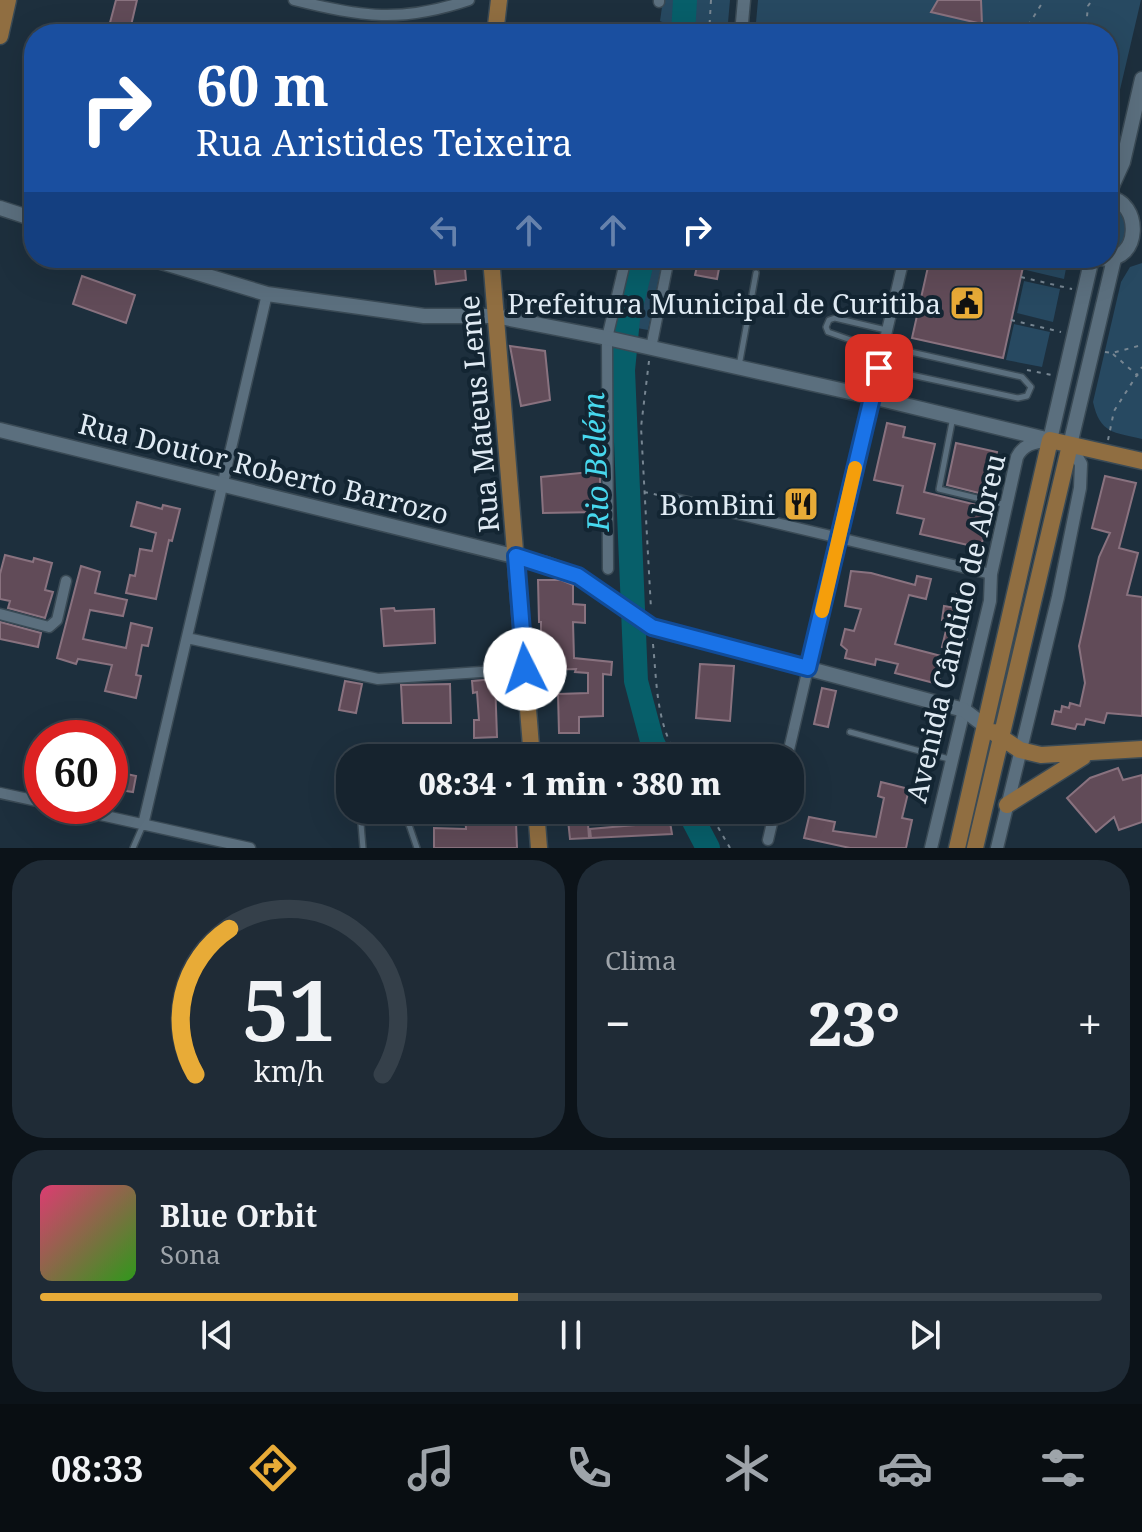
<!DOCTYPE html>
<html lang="pt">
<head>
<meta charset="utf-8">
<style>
  :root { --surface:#16232e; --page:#1f2b36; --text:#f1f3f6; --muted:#9ea4aa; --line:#35404a; --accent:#e8ab37 }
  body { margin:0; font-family:"Noto Serif",serif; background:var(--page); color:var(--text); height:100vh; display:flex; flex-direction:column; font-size:30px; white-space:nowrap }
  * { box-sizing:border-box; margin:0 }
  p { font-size:26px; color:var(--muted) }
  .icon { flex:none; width:44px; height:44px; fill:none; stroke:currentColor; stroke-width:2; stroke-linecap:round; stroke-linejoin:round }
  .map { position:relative; height:848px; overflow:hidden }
  .details { display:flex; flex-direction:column; gap:12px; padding:12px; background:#0c1319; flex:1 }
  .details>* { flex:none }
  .banner { position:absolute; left:24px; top:24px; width:1094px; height:244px; border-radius:32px; box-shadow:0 8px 32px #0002,0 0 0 2px var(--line); background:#1a4fa0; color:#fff; overflow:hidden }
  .speed { position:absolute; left:24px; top:720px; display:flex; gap:16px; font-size:40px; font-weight:700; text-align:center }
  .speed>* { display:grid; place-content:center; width:104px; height:104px; border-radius:50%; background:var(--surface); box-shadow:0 8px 32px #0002,0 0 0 2px var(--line); line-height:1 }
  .speed .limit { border:12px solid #d22; background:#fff; color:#111 }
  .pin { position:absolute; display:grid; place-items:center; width:68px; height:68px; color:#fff; margin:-34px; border-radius:16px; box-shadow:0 4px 12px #0006 }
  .me { position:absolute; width:88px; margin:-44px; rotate:356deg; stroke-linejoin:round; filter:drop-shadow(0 0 6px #0008) }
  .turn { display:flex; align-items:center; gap:28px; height:168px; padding:0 40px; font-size:36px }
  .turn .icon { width:104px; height:104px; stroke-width:2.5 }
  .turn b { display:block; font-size:56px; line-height:68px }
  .lanes { display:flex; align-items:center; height:76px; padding:0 40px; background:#0003; justify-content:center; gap:40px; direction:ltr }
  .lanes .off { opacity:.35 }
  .big { font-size:60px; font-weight:800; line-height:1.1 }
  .details .widget { flex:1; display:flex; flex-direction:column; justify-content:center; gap:12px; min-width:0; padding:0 28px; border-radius:32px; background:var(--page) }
  .details .dial { align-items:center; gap:0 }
  .dial svg { height:208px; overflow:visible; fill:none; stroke:var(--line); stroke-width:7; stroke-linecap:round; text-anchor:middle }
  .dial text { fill:var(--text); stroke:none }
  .song { display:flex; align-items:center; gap:24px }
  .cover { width:96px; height:96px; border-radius:12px; background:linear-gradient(135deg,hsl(340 70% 55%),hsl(110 70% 35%)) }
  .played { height:8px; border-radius:4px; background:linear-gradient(90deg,var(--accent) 45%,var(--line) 45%) }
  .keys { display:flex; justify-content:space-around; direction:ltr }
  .heat { display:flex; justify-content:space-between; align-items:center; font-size:44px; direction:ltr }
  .details .tiles { flex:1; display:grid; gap:12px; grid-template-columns:1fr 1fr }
  .widget:last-child { grid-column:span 2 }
  .trip { position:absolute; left:336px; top:744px; width:468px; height:80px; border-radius:32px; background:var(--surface); box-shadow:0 8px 32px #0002,0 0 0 2px var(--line); font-weight:800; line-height:80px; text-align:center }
  .dock { display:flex; height:128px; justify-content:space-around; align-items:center; background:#090e12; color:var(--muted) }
  .dock .icon { width:56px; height:56px }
  .dock .selected { color:var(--accent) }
  .dock b { font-size:36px; color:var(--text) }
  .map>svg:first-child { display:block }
</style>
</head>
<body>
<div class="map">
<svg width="1142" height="848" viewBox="0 0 1142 848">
  <rect width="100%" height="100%" fill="#1d2f3d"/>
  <path fill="#274961" d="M663 0H730L727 34H667V24L660 21Z
    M758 0H1141L1108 141V34H755Z
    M1108 209 1119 212 1129 222 1121 249 1108 252Z
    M634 258H663L648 330 620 325Z
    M1029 258H1068L1064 279 1026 270Z
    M1142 263V439C1114 432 1100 434 1093 402L1121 282 1130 267Z
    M1024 281 1060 289 1053 322 1017 313Z
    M1014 324 1050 332 1042 367 1006 360Z"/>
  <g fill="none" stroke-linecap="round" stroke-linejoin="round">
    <path stroke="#075f6a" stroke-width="24" d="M683 34 685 0
      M643 258 628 319 623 370 636 681 652 741 660 758
      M688 810 708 848"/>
  </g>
  <path fill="#614b58" stroke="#89727f" stroke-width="2" d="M116 0H137L129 34H107Z
    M938 0H981L982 24 931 12Z
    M433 258H464L466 280 436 284Z
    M699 258H721L717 279 695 275Z
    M930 258H1025L1003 358 912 338Z
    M82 276 135 295 126 323 73 304Z
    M510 346 545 351 550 400 521 406Z
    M887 423 905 427 903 437 935 444 924 492 989 508 981 548 920 534 924 519 897 513 903 486 874 480Z
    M956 443 997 452 987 495 947 485Z
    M600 471V512L543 513 541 477Z
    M1105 476 1136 483 1119 548 1138 553 1127 595 1142 597V716L1107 713 1104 723 1086 719 1084 725 1077 724 1075 729 1052 724 1055 711 1061 712 1062 706 1069 708 1070 703 1080 706 1085 683 1079 646 1099 557 1110 533 1092 528Z
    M137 502 162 509 163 505 180 509 172 541 169 540 156 599 126 593 130 575 135 576 140 549 152 551 156 533 131 526Z
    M5 555 33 562 34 558 52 563 45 590 53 592 45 618 8 608 10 601 0 599V574Z
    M81 566 100 572 95 593 127 600 123 616 90 610 83 639 126 648 131 623 152 628 148 646 142 645 136 675 141 676 136 698 105 691 112 665 78 659 76 664 57 658Z
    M851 571 871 573 915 585 917 576 931 579 926 599 909 595 895 644 945 657 938 684 895 673 898 664 876 659 875 665 845 658 847 650 841 645 845 629 854 631 861 609 845 606Z
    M538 580H561L573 585V604L585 605V623L573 622 574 658 612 662 611 675 603 674V716L579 717V733H559L558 694 588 693V673L575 672 576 669 546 670 545 646H541V622H539Z
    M958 588 975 590 973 605 956 602Z
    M944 606 963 609 958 634 967 637 963 652 942 647 948 622 942 620Z
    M394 608 395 611 434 609 435 643 384 646 381 609Z
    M0 622 41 633 38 647 0 639Z
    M700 664 734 666 730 721 696 718Z
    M495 679 497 737 474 738V720H479L477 692 473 693 472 681Z
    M345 681 362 684 356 713 339 710Z
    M450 684 451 723H403L401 685Z
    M822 688 836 691 828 727 814 724Z
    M110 749 122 751 115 789 110 788Z
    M1118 768 1123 780 1142 775V822L1119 830 1114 817 1096 832 1067 798 1090 778Z
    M122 773 136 776 133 792 119 790Z
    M881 782 909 789 902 818 912 820 906 848H850L804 838 809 817 835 822 833 831 876 837 884 798 878 796Z
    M465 810H504L505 822H516L517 848H434V828L466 829Z
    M567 810H587L589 838 570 839Z
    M670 822 672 834 591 838 590 829Z"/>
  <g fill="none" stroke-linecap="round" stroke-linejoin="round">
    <defs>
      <path id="service" d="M882 351 828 332 826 327 829 320 835 318 886 330
        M739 366 756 273
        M879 368 1018 398 1027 396 1031 387 1022 377 884 346
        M953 417 939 489 1006 505
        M850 732 949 759
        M503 758 530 752
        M360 812 363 848
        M406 816 417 848
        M442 818V810
        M133 848 143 825"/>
      <path id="minor" d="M294 0C362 17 401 23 469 0
        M659 2V0
        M651 348 669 258
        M671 498 991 574
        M608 569 607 338 626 258
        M0 614 49 627 57 620 66 581
        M187 638 378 679 525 669
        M787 758 904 258
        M0 793 42 802
        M60 806 250 848
        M143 825 267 294
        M768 840 775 810"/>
      <path id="tertiary" d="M741 34 744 0
        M931 848 990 601 991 574 1017 457C1023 445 1033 442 1047 441
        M997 848 1058 597 1080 488 1081 464 1070 445"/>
      <path id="secondary" d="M1108 195 1123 162 1142 79
        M0 208 34 219
        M148 258 267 294 424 316H495L607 338 872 397 1050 440 1092 258
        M1102 258C1142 264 1142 200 1108 198
        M0 430 546 564 578 576 652 627 964 710 985 726
        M1070 445 1114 259"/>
      <path id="primary" d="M495 34 499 0
        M0 36 8 0
        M491 258 532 758
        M993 732 1020 750 1041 755 1142 749
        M1007 805 1083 757
        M536 810 539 848
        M957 848 1050 440 1142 461
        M975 848 1070 445"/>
    </defs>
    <use href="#service" stroke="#3a4a55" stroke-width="8"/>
    <use href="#minor" stroke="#3a4a55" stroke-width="13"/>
    <use href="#tertiary" stroke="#3a4a55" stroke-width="15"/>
    <use href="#secondary" stroke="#3a4a55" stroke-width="17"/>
    <use href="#primary" stroke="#3a4a55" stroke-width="19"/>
    <path stroke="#778692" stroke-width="2" stroke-dasharray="4 6" stroke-linecap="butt" d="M709 34 711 0
      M1023 34 1044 0
      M1092 34 1086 27 1088 6 1092 0
      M1021 277 1072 289
      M1011 320 1061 332
      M1105 352 1112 353 1142 345
      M1113 354 1138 376
      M649 361 641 427 651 609
      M1027 370 1052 375
      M1108 440 1114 411 1142 367
      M644 492 658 495
      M653 644C657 685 656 722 678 758
      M708 810 730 848"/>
    <use href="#service" stroke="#5b6f7e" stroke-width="5"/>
    <use href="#minor" stroke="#5b6f7e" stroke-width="10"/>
    <use href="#tertiary" stroke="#5b6f7e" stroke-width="12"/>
    <use href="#secondary" stroke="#5b6f7e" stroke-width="14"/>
    <use href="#primary" stroke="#906e41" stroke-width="16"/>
  </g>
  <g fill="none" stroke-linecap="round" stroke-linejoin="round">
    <defs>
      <path id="route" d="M525 669 516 556 578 576 652 627 808 668 879 368"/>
    </defs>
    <use href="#route" stroke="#114b97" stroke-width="20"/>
    <use href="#route" stroke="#1a73e8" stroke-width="14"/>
    <path stroke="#f59e0b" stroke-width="14" d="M822 611 855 468"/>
  </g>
  <defs>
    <symbol id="civic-square" viewBox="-11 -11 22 22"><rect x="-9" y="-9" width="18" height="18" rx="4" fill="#e8ab37" stroke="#132532"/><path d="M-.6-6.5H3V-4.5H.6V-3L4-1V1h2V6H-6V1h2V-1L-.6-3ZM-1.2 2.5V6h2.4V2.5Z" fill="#111"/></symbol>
    <symbol id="restaurant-square" viewBox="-11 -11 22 22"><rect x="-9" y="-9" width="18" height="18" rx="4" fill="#e8ab37" stroke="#132532"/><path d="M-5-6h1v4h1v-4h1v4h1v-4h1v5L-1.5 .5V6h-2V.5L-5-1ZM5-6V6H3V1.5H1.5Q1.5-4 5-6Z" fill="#111"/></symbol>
  </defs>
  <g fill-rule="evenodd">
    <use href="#civic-square" x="947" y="283" width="40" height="40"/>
    <use href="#restaurant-square" x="781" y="484" width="40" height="40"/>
  </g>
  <g text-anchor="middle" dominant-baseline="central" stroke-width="8" stroke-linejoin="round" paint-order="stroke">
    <g font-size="28" fill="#e0ebf4" stroke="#132532" text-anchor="end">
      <text x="941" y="303">Prefeitura Municipal de Curitiba</text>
      <text x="775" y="504">BomBini</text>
    </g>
    <g font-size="28" fill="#e0ebf4" stroke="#132532">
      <text transform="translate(478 414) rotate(-95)">Rua Mateus Leme</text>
      <text transform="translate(264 468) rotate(14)">Rua Doutor Roberto Barrozo</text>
      <text transform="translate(955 628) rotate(-77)">Avenida Cândido de Abreu</text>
    </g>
    <g font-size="30" font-style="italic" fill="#47d8ee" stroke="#132532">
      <text transform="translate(595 462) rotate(-92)">Rio Belém</text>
    </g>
  </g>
</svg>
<div class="speed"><div class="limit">60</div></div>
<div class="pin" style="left:879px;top:368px;background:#d93025"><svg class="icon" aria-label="arrive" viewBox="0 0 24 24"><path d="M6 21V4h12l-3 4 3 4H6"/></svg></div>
<svg class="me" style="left:525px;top:669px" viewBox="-20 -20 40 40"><circle r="19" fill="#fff"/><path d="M0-13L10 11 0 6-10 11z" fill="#1a73e8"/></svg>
<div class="trip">08:34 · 1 min · 380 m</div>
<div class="banner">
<div class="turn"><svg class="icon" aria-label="right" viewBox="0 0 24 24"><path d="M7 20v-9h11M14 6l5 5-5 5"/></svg><div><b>60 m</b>Rua Aristides Teixeira</div></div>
<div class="lanes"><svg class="icon off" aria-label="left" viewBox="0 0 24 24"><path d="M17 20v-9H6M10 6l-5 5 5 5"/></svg><svg class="icon off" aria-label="ahead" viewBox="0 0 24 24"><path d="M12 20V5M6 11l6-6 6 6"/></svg><svg class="icon off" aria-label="ahead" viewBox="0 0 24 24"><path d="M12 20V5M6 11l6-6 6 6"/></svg><svg class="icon" aria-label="right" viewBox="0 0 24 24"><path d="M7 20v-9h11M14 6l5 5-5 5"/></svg></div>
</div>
</div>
<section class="details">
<div class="tiles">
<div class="widget dial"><svg viewBox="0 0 100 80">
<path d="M14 69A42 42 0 1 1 86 69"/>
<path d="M14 69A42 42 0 0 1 27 13" stroke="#e8ab37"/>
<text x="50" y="56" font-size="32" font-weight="700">51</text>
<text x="50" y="72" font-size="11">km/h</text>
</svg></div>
<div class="widget"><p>Clima</p>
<div class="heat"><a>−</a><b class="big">23°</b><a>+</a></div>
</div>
<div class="widget">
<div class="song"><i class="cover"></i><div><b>Blue Orbit</b><p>Sona</p></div></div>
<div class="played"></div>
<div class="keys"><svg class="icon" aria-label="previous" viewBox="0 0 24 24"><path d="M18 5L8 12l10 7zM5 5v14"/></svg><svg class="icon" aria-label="pause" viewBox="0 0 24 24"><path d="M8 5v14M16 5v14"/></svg><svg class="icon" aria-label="next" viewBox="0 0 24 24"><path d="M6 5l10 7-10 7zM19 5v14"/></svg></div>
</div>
</div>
</section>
<nav class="dock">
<b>08:33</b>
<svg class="icon selected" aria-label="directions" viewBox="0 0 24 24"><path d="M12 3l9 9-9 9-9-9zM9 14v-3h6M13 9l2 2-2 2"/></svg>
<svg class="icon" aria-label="music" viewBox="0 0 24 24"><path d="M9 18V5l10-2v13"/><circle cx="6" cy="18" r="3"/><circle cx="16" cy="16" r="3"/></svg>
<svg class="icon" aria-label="phone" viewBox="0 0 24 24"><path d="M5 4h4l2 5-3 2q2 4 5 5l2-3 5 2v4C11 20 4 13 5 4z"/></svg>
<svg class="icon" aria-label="climate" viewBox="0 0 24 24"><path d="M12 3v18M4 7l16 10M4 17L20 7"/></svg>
<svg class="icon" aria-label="car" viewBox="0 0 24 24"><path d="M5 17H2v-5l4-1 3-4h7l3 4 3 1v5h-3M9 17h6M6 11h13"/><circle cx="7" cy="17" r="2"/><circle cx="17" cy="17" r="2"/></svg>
<svg class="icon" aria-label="filters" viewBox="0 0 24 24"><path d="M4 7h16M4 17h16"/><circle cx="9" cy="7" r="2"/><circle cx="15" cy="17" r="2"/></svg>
</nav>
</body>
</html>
